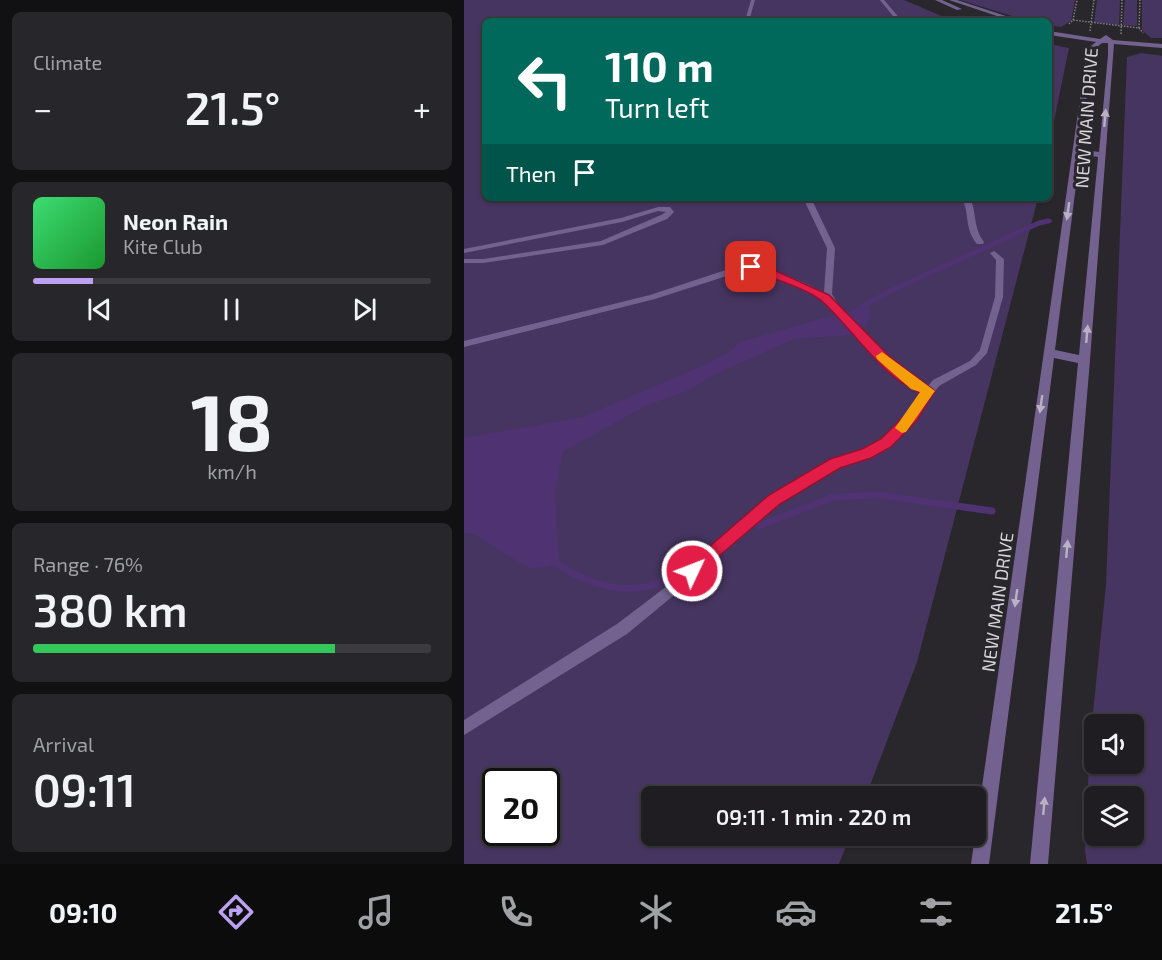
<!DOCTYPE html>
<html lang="en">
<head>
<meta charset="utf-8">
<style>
  :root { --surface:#1f1d21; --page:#27262a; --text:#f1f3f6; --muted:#a1a2a5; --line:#3c3b3f; --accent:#bca0f2 }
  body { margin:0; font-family:"Exo 2",sans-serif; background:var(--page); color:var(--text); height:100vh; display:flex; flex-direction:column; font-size:22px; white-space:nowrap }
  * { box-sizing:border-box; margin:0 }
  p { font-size:20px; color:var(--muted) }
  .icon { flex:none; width:33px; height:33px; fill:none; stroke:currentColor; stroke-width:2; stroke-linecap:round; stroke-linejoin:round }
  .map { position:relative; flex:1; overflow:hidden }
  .drawer { display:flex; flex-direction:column; gap:12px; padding:12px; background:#111012; width:464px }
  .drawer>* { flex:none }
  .hud { position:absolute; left:18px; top:18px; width:570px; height:183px; border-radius:9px; box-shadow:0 2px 4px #0004,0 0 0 2px var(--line); background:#00695c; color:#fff; overflow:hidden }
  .tools { position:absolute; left:620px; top:714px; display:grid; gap:12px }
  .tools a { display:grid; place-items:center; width:60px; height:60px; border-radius:9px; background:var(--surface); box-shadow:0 2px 4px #0004,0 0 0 2px var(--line); font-size:30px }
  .speed { position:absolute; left:18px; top:768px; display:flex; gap:12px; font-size:30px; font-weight:700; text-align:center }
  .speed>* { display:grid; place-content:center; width:78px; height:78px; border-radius:50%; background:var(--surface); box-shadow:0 2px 4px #0004,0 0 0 2px var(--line); line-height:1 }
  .speed .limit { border:3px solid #111; border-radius:9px; background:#fff; color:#111 }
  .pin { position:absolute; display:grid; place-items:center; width:51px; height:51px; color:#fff; margin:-26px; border-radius:12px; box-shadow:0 3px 9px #0006 }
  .me { position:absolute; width:66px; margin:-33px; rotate:47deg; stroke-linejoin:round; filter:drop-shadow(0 0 4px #0008) }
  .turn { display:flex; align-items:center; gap:21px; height:126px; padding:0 24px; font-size:27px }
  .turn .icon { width:78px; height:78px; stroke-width:2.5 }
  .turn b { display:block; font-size:42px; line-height:51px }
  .then { display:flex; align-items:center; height:57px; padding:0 24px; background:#0003; gap:12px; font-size:22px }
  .big { font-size:45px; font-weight:600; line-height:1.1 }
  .drawer .tile { flex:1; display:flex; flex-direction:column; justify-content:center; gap:9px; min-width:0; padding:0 21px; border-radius:9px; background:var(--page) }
  .drawer .dial { align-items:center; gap:0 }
  .dial b { font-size:78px; line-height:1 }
  .song { display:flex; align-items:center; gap:18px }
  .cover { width:72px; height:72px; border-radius:9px; background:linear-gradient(135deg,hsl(140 70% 55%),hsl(130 70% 35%)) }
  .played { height:6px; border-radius:3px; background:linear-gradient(90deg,var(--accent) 15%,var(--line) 15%) }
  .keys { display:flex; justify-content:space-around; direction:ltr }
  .heat { display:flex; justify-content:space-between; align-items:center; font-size:33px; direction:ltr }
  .charge { height:9px; border-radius:4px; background:linear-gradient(90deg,#34c759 76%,var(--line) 0) }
  .trip { position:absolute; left:177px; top:786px; width:345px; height:60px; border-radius:9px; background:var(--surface); box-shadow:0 2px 4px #0004,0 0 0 2px var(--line); font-weight:600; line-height:60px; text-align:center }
  .tab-bar { display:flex; height:96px; justify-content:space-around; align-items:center; background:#0c0c0d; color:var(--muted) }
  .tab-bar .icon { width:42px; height:42px }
  .tab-bar .active { color:var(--accent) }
  .tab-bar b { font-size:27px; color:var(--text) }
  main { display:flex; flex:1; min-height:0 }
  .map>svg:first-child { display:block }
</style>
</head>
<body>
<main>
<section class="drawer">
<div class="tile"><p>Climate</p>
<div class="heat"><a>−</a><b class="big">21.5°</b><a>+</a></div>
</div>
<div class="tile">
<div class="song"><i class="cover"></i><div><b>Neon Rain</b><p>Kite Club</p></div></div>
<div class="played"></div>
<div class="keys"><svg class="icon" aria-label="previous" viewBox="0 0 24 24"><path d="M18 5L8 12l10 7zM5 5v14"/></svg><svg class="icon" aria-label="pause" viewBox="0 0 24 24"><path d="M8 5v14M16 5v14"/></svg><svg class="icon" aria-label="next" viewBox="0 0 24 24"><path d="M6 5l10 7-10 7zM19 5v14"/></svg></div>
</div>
<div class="tile dial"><b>18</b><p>km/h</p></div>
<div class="tile"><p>Range · 76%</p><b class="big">380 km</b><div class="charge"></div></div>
<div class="tile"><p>Arrival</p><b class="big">09:11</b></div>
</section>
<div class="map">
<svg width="699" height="864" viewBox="0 0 699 864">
  <rect width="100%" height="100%" fill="#29272c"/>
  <path fill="#473561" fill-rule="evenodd" d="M0 0H440L489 21H21V198H574L453 662 402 796H188V836H386L375 864H0ZM32 782H82V832H32Z
    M496 0H611L607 21 597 27 585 25V21H565Z
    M633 0H656L655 25 630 22Z
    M661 0H673V26L659 25Z
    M678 0H698V38H687L678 30Z
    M585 44 605 48 585 145Z
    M677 53 699 56 698 864H623L621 850 626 742 642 585 663 57ZM630 724H669V764H630ZM630 796H669V836H630Z"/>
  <path fill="#4e3271" d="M403 303 406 317 402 326 386 335 330 339 254 373 221 392 183 405 99 452 91 492 95 565 66 569 8 533H0V438L118 417 245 363 268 350 276 342 370 315 386 312Z"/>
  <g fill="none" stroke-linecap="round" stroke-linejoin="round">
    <path stroke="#4e3271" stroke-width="4" d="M576 223 586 221"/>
    <path stroke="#4e3271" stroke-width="5" d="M398 307 424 292 575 223 584 221"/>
    <path stroke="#4e3271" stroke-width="7" d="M295 526 369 497 415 495 528 511
      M90 561C117 582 158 596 192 584 209 578 223 563 238 552"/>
    <path stroke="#818084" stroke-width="1.5" stroke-dasharray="1.5 1.5" stroke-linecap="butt" d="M609 20 613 0
      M605 24 609 20 675 28 679 33
      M675 28 676 0
      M626 31 630 0
      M657 34 658 0"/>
    <path fill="#73618f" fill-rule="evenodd" d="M287 0H291L285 21H281Z
      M416 0H420L438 21H433Z
      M339 198H347L371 248 368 294 374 304 438 370 464 386 469 380 506 361 516 350 531 297 532 260 526 253 530 251 540 259 539 297 523 353 512 365 475 386 435 438 406 457 366 471 314 503 215 591 163 634 0 735V720L153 624 207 583 306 497 358 465 398 451 427 432 459 393C415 369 394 324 353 297 343 290 331 286 319 282 304 275 291 271 275 272L191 299 0 347V341L186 295 274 266C300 265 338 280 360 293L363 248Z
      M498 198H506C513 213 509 228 520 242L519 244H513C500 228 506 215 498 198Z
      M194 207H206L210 212 203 219 139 245 19 263H0V259H19L137 241 197 215 202 212 194 211 158 222 0 253V249L157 218Z"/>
    <path fill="#73618f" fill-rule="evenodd" d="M471 0H478L498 9 493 10Z
      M485 0H493L557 21H548Z
      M585 31 636 39 642 35 649 40 699 44V48L650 44 626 360 584 864H566L614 363 590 358 525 864H507L623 49 632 42 585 35ZM638 43H644V55L635 152 616 149 629 50ZM616 154 634 157 615 355 591 350Z"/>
  </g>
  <defs><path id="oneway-solid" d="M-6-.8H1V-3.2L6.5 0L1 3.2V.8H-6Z" transform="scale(1.5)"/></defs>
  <g fill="#b8b2c3">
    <use href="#oneway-solid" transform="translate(641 118) rotate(-85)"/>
    <use href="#oneway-solid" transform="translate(604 211) rotate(98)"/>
    <use href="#oneway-solid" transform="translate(623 334) rotate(-85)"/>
    <use href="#oneway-solid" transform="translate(577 404) rotate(98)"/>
    <use href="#oneway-solid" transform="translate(603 549) rotate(-85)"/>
    <use href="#oneway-solid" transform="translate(552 598) rotate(98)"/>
    <use href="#oneway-solid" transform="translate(580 806) rotate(-85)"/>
  </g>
  <path fill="#e11d48" stroke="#92132f" stroke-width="1.5" d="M287 264 312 271 365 295 425 356 471 391 453 420 427 447 407 458 376 468 316 504 228 579 223 577 220 571 223 566 305 495 366 459 398 449 417 439 443 413 456 393C417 376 390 331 359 302 343 288 303 276 283 270L281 267Z"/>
  <path fill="#f59e0b" d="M418 352 471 391 442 432 438 433 431 428 456 392 447 389 413 359 412 356Z"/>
  <g text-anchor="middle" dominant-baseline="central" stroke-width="6" stroke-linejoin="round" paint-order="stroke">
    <g font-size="18" fill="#d6d5d9" stroke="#29272c">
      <text transform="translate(622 118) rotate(-86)">NEW MAIN DRIVE</text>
      <text transform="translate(533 602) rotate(-82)">NEW MAIN DRIVE</text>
    </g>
  </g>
</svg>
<div class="tools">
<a><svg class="icon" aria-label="sound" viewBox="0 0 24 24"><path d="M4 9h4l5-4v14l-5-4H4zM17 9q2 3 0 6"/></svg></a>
<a><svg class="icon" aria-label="layers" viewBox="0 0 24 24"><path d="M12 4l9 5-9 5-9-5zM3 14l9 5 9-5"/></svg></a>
</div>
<div class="speed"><div class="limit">20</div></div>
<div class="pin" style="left:287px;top:267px;background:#d93025"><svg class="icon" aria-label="arrive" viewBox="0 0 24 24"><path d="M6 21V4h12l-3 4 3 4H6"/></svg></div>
<svg class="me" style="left:228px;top:571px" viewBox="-20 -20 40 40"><circle r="17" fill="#e11d48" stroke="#fff" stroke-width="3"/><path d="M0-11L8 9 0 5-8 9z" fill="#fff"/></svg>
<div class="trip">09:11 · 1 min · 220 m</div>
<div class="hud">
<div class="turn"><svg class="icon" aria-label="left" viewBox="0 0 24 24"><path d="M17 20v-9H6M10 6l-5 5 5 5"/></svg><div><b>110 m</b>Turn left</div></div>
<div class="then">Then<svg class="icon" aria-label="arrive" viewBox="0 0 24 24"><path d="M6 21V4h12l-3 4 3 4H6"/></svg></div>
</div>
</div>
</main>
<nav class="tab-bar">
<b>09:10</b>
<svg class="icon active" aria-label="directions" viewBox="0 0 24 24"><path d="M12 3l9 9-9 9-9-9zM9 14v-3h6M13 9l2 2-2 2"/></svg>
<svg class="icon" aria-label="music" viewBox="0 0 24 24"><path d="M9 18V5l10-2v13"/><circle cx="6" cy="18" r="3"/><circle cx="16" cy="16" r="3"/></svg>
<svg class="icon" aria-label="phone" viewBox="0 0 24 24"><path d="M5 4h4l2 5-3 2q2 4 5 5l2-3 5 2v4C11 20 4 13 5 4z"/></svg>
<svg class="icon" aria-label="climate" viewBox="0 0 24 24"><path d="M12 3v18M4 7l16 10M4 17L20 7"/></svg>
<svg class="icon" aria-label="car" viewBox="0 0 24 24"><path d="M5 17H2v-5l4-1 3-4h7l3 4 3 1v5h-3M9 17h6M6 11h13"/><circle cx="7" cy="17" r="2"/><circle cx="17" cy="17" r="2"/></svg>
<svg class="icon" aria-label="filters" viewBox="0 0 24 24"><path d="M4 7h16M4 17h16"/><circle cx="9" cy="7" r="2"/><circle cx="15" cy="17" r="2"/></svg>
<b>21.5°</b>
</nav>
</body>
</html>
